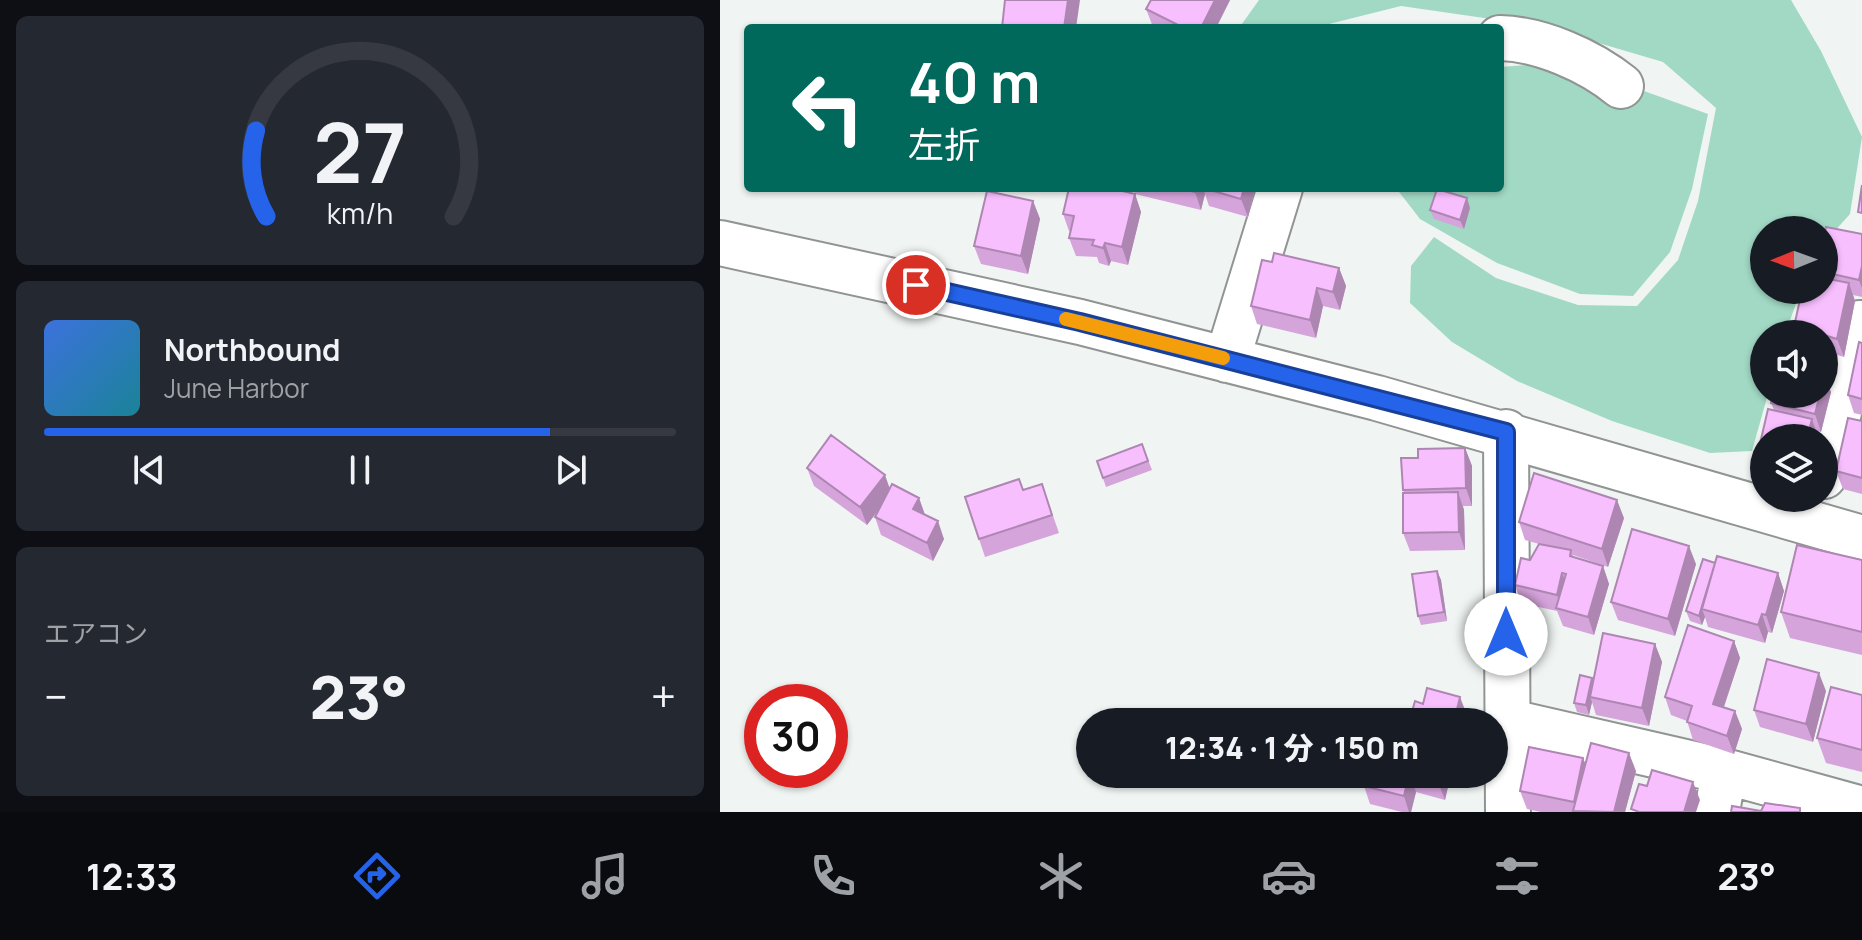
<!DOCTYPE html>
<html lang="ja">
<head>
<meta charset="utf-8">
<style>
  :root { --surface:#171b24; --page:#242831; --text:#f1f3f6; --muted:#9ea1a6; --line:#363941; --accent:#2563eb }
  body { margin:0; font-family:Manrope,"Noto Sans JP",sans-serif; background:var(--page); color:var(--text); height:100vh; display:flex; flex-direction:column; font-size:30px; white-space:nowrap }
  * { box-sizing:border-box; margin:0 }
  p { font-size:26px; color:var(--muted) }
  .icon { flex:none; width:44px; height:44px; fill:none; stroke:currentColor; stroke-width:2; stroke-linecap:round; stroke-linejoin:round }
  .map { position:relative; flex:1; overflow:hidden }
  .drawer { display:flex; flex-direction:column; gap:16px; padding:16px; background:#0d0f14; width:720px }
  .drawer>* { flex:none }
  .guide { position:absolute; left:24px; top:24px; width:760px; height:168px; border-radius:8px; box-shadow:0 2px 6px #0004; background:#00695c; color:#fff; overflow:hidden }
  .needle { width:52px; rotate:269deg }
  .buttons { position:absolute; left:1030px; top:216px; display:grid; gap:16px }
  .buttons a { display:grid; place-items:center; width:88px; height:88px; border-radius:50%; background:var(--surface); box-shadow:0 2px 6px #0004; font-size:40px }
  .speed { position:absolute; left:24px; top:684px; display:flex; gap:16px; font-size:40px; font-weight:700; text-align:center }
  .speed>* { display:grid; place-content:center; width:104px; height:104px; border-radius:50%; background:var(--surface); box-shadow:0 2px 6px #0004; line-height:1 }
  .speed .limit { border:12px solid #d22; background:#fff; color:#111 }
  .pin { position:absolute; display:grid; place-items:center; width:68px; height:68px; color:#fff; margin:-34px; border:4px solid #fff; border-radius:50%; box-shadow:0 2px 8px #0007 }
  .me { position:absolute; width:88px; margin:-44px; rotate:0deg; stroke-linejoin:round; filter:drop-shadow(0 0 6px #0008) }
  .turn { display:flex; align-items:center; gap:28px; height:168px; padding:0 32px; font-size:36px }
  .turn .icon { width:104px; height:104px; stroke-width:2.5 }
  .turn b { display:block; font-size:56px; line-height:68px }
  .big { font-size:60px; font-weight:800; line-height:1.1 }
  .drawer .card { flex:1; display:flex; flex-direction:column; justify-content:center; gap:12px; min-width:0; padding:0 28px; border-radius:12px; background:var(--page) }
  .drawer .dial { align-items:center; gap:0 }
  .dial svg { height:208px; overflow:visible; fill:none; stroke:var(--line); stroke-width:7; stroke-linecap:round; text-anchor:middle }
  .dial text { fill:var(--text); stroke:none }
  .song { display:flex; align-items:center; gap:24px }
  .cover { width:96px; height:96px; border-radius:12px; background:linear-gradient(135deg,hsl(220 70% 55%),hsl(190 70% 35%)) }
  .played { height:8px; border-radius:4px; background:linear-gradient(90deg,var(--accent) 80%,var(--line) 80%) }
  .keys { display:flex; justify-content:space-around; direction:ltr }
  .heat { display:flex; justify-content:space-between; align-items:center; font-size:44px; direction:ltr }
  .trip { position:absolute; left:356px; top:708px; width:432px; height:80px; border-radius:40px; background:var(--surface); box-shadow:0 2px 6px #0004; font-weight:800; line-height:80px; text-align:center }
  .tabs { display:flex; height:128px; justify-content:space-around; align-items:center; background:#090b0e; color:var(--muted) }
  .tabs .icon { width:56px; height:56px }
  .tabs .current { color:var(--accent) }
  .tabs b { font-size:36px; color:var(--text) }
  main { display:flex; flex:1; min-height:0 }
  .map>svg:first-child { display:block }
</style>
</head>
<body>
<main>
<section class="drawer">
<div class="card dial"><svg viewBox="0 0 100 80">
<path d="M14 69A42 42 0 1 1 86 69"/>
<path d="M14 69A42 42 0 0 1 10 36" stroke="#2563eb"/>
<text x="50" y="56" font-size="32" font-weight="700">27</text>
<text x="50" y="72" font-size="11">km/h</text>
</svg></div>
<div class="card">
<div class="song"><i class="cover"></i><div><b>Northbound</b><p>June Harbor</p></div></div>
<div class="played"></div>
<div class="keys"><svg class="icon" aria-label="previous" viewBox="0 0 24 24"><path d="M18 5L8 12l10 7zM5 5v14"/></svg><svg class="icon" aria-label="pause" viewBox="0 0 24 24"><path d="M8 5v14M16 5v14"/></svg><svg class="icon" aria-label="next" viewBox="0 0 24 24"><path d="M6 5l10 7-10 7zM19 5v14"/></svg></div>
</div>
<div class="card"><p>エアコン</p>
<div class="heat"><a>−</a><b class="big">23°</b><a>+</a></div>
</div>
</section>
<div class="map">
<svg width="1142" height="812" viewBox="0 0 1142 812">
  <rect width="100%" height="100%" fill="#f0f5f3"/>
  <path fill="#a2d9c4" d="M539 0H1071L1101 51 1142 137 1130 214 1104 243V230H1044V290H1081L1065 334H1044V394H1048L1032 451 990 453 892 421 797 381 732 342 690 303 691 266 714 237 776 278 858 305 917 306 958 260 978 201 996 108 943 62 865 39 771 19 681 6 593 28H519Z
    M807 65 924 91 988 114 972 189 950 252 913 296 860 294 777 263 700 219 676 188H780V67Z"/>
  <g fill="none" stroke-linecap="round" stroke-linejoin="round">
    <defs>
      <path id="minor" d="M780 38C821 39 870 61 901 86
        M0 243 360 322 657 398 1142 538
        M507 360 560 188
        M786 432 788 812
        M1104 476 1140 323
        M786 721 1004 771 1142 809
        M997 812 1004 771"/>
    </defs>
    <use href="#minor" stroke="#909492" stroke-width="48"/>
    <use href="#minor" stroke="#fff" stroke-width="44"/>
  </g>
  <path fill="#d5a4db" d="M431 0H510L496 28H434L433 27 426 9Z
    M413 188H535L528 217 489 206 485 194 481 210 415 194Z
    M415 194 421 212 408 265 391 261 389 266 379 263 377 257 356 256 349 238 351 232 349 231 343 214Z
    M313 201 320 219 308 274 261 264 254 246Z
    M750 208 744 229 714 219 710 210Z
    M1142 234V297L1133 295 1135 301 1124 357 1104 351V334H1076L1074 327 1104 290V236Z
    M619 268 626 286 620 310 603 306 596 338 537 324 531 306Z
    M1142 343V415L1134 413 1128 395Z
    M1111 392 1101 432 1096 431 1098 438H1044V461L1039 448 1054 410 1051 403Z
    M1142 421V494L1123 489 1116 471Z
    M422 444 432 470 386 487 377 461Z
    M745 448 752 466V506H743L744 510 745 550 690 551 683 533 684 493 683 490Z
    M87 468 170 488 199 498 205 515 224 539 213 561 161 535 155 517 159 510 147 525 94 486Z
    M322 484 339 533 265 557 259 539 303 490Z
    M904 518 888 567 853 555V557L883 566 889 584 874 635 843 626 837 611 801 603 795 585 819 544 805 540 799 522Z
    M1142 560V655L1070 638 1061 612Z
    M995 563 1058 573 1064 591 1052 633 1048 632 1045 643 988 627 985 617 982 625 970 621 966 611Z
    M976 564 955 636 898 620 891 602Z
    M717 571 721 580 727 621 701 625 698 616Z
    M1014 641 1020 658 1004 707 1015 711 1022 729 1014 754 973 740 967 721 951 715 945 697Z
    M935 644 942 662 929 726 876 715 872 702 869 715 857 712 854 703 873 681Z
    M1106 691 1093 742 1040 727 1034 710Z
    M1142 695V772L1106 763 1097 738Z
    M863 758 865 764 916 771 905 812H821L807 809 800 791Z
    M647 774H731L725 800 696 792 691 812H682L650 804 644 786Z"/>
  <path fill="#ae86b2" d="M348 0H360L356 28H344Z
    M495 0H510L496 28H481Z
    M476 188H486H483L485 194 481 210 475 192Z
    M524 188H535L528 217 521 199Z
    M415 194 421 212 408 265 402 247Z
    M747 198 750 208 744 229 740 220Z
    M313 201 320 219 308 274 301 256Z
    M385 243 391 261 389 266 383 248Z
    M1142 266V288L1139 280Z
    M619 268 626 286 620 310 613 292Z
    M1129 283 1135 301 1124 357 1117 339Z
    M597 288 603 306 596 338 590 320Z
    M1104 374 1111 392 1101 432 1095 414 1100 394H1104Z
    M1092 419 1098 437V438H1087Z
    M745 448 752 466V506L746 488Z
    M165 475 171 492 147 525 140 507Z
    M738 492 744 510 745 550 739 532Z
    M199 498 205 515 193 509Z
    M897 500 904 518 888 567 882 549Z
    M218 521 224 539 213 561 207 543Z
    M969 546 976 564 955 636 948 619Z
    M996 563 982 609 985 617 982 625 979 616Z
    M883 566 889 584 874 635 868 617Z
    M717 571 721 580 727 621 724 612Z
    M842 573 849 591 842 610 837 595Z
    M1058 573 1064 591 1052 633 1046 615Z
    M1042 614 1048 632 1045 643 1038 625Z
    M1014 641 1020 658 999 721 993 704Z
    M935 644 942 662 929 726 922 708Z
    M1099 673 1106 691 1093 742 1086 724Z
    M872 678 875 687 870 697 872 702 869 715 866 705Z
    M740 697 747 715 745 722H734Z
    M1015 711 1022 729 1014 754 1007 736Z
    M909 753 916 771 905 812H894Z
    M863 758 869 776 858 812 854 802Z
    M689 774 696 792 691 812H689L684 796Z
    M720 774H731L725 800 718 782Z
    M973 782 980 800 976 812H964Z"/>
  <path fill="#f8bfff" stroke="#ae86b2" stroke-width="2" d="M285 0H348L344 28H282Z
    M431 0H495L481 28H464L426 9Z
    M1142 185V213L1138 212Z
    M349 188H390L415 194 402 247 385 243 383 248 372 245 374 240 349 238 354 216 343 214Z
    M459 188H476L475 192Z
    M483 188H524L521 199Z
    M717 189 747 198 740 220 710 210Z
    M267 191 313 201 301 256 254 246Z
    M1106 227 1142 234V266L1139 280 1104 272V236Z
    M554 253 619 268 613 292 597 288 590 320 531 306 542 260 552 262Z
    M1104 278 1129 283 1117 339 1104 335V334H1099L1074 327 1082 290H1104Z
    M1139 342 1142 343V399L1128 395Z
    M1053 394H1100L1095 414 1051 403Z
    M1048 409 1092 419 1087 438H1044V449L1039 448Z
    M1128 418 1142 421V478L1116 471Z
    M111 435 165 475 140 507 87 468Z
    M422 444 428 461 383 478 377 461Z
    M745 448 746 488 683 490 681 458H698V449Z
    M814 473 897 500 882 549 799 522Z
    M299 479 303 490 322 484 332 515 259 539 245 497Z
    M172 484 199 498 193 509 218 521 207 543 155 517Z
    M738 492 739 532 683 533V493Z
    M912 529 969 546 948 619 891 602Z
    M819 544 851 550 850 556 883 566 868 617 836 608 846 574 842 573 837 595 795 585 801 558 810 560Z
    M1077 545 1142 560V632L1061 612Z
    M997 556 1058 573 1046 615 1042 614 1038 625 982 609Z
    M983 559 995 563 979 616 966 611Z
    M717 571 724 612 698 616 692 574Z
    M968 625 1014 641 993 704 1015 711 1007 736 967 722 972 706 945 697Z
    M883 633 935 644 922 708 870 697Z
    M1047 659 1099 673 1086 724 1034 710Z
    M860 675 872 678 866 705 854 703Z
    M1111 687 1142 695V750L1097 738Z
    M707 688 740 697 734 722H689L695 701 703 704Z
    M871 743 909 753 894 812 853 811Z
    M809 747 863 758 854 802 800 791Z
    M932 770 973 782 964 812H919L911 809 919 784 927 786Z
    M647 774H720L718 782 689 774 684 796 644 786Z
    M1045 803 1080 808V812H1011L1012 806 1041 811Z"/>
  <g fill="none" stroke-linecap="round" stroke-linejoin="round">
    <defs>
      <path id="route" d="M196 285 360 322 786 432V634"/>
    </defs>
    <use href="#route" stroke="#184099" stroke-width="20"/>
    <use href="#route" stroke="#2563eb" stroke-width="14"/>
    <path stroke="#f59e0b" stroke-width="14" d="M346 319 503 358"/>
  </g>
</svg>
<div class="buttons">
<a><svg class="needle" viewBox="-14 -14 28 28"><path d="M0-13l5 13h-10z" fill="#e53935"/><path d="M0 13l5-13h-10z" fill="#9ea1a6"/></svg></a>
<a><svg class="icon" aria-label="sound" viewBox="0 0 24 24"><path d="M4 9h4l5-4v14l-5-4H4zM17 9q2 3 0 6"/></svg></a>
<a><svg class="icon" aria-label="layers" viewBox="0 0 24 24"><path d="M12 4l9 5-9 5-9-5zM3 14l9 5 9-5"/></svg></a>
</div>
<div class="speed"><div class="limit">30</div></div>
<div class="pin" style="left:196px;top:285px;background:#d93025"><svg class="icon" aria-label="arrive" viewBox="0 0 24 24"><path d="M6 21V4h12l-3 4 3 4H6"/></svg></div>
<svg class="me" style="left:786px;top:634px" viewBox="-20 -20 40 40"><circle r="19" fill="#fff"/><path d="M0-13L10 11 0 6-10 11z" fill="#2563eb"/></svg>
<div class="trip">12:34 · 1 分 · 150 m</div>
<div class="guide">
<div class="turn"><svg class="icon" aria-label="left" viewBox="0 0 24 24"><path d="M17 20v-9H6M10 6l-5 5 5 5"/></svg><div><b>40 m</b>左折</div></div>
</div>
</div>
</main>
<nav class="tabs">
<b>12:33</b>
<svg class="icon current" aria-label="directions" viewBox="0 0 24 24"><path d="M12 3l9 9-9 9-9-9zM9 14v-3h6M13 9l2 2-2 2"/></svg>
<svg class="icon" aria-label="music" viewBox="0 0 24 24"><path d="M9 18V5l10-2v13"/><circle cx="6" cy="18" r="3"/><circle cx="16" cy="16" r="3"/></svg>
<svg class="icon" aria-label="phone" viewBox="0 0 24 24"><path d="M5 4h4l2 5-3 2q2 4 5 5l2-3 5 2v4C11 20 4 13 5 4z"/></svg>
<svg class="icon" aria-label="climate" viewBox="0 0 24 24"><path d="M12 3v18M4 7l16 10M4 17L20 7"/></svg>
<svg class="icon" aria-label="car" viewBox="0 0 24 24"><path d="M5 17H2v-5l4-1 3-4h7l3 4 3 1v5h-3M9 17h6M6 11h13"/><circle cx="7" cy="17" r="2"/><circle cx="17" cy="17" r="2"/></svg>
<svg class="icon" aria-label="filters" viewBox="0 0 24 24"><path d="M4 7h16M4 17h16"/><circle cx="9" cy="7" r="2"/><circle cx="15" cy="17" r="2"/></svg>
<b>23°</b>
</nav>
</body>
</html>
